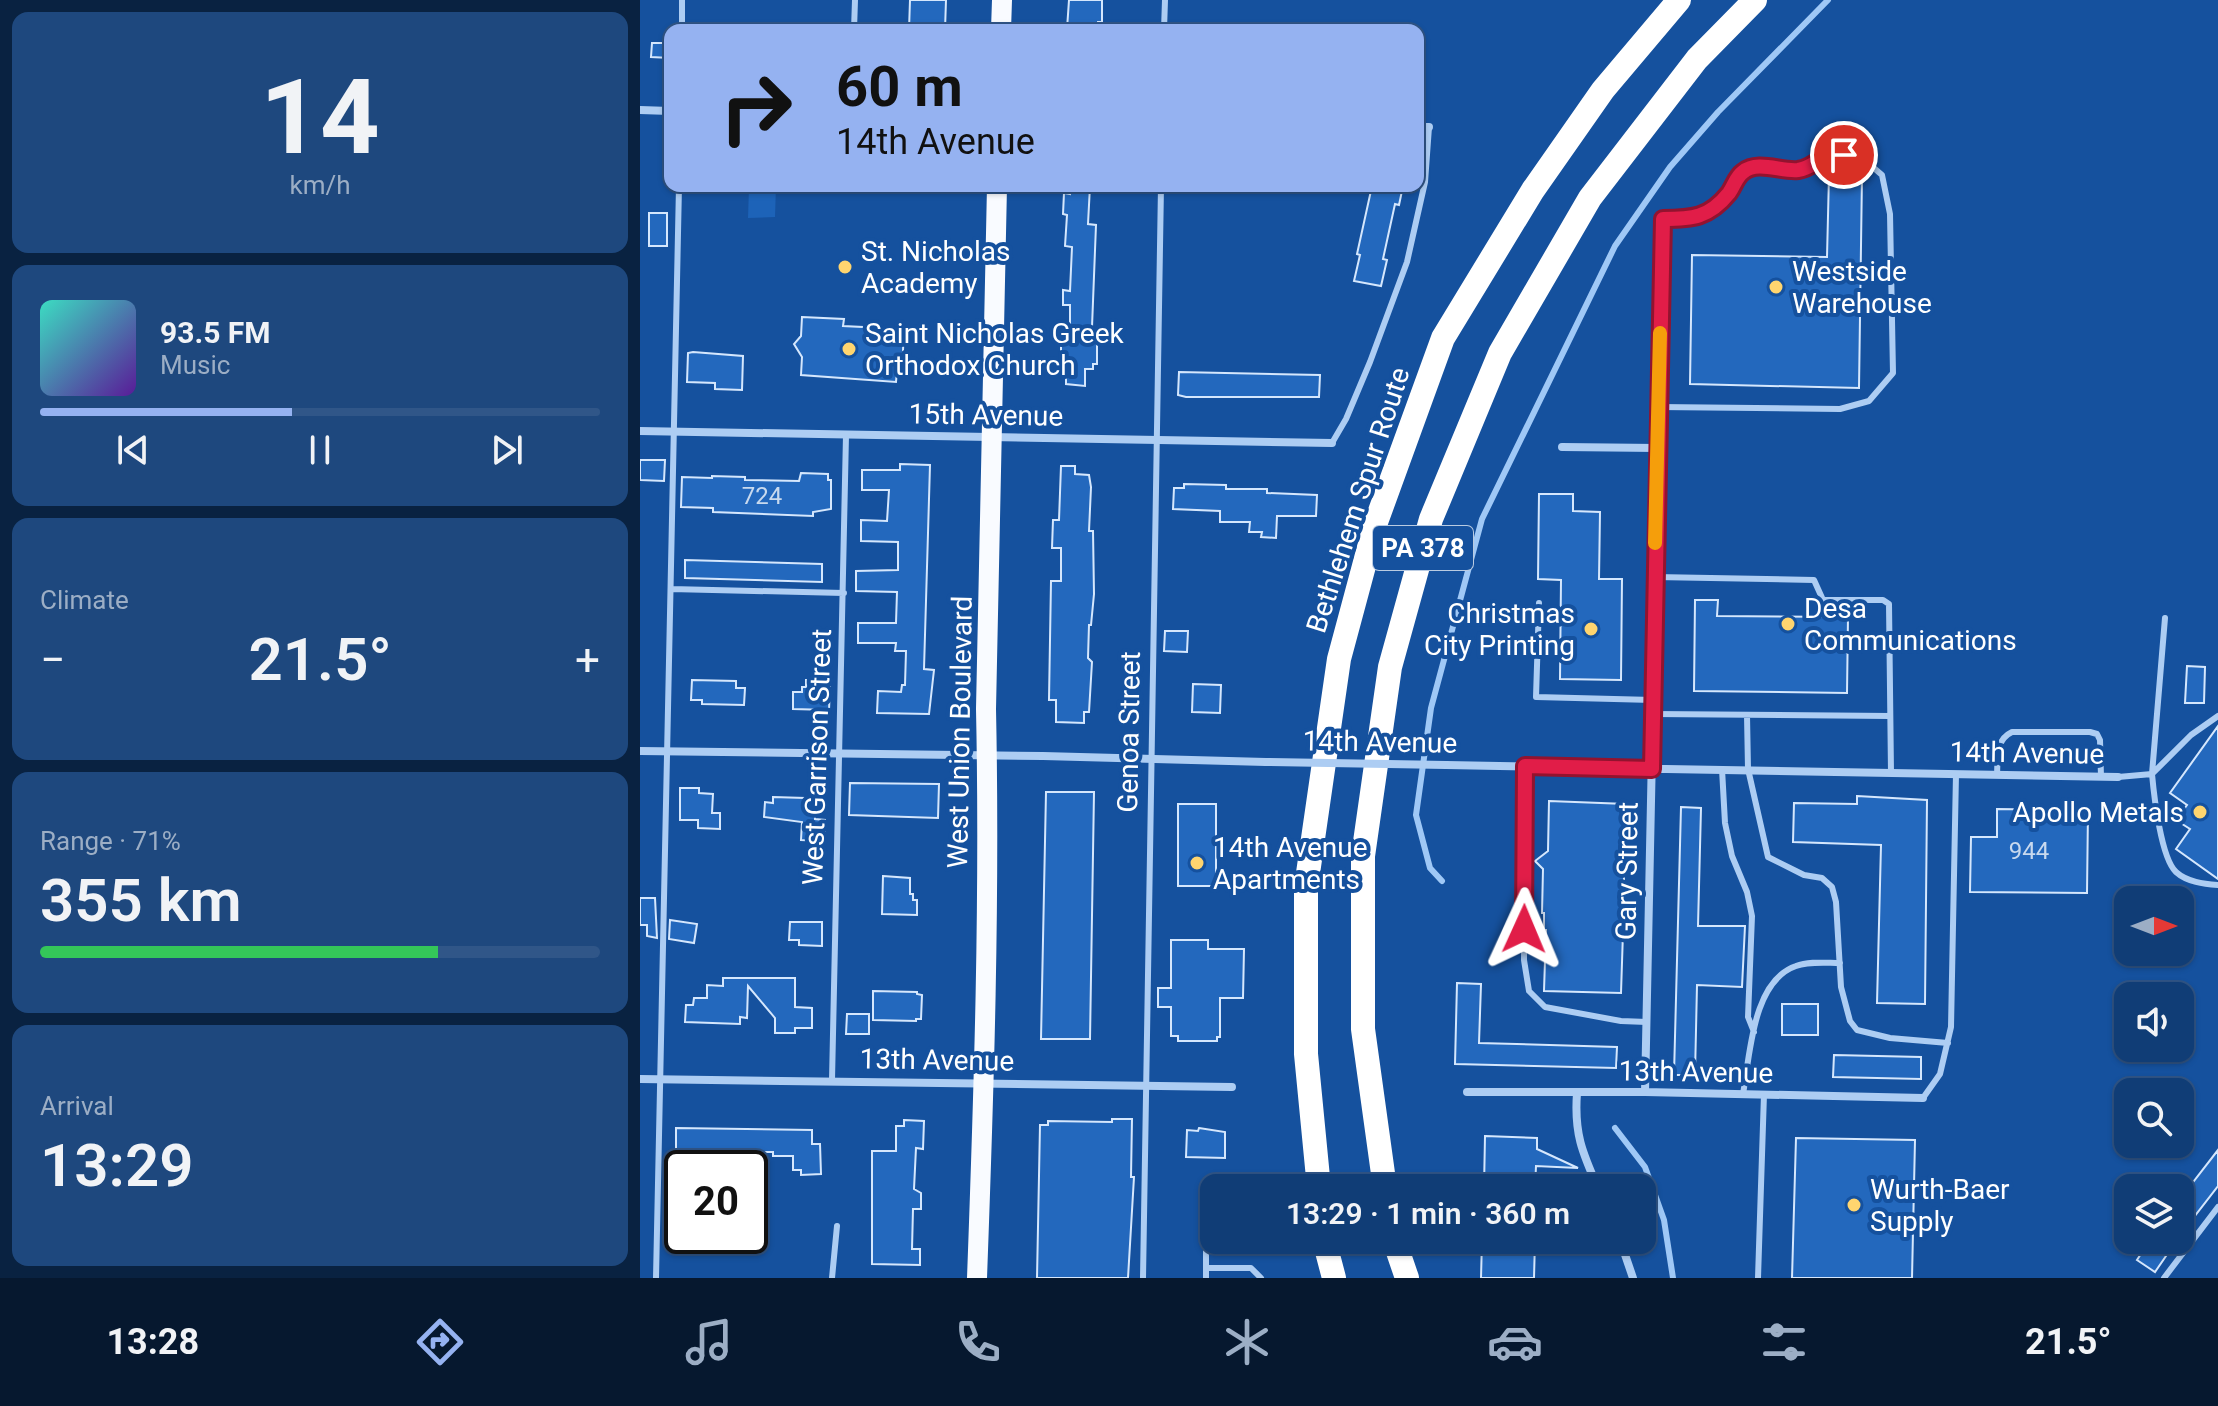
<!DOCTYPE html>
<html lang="en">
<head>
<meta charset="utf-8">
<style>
  :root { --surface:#103d76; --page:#1e487e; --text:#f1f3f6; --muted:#9caec5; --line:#305688; --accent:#95b2f1 }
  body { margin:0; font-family:Roboto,sans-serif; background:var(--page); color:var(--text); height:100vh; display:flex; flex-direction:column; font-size:30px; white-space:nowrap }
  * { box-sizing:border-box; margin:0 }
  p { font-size:26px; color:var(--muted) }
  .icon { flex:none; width:44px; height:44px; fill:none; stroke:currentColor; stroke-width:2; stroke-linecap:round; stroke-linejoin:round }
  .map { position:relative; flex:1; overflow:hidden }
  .sheet { display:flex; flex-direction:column; gap:12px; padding:12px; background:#092241; width:640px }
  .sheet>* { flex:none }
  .top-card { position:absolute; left:24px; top:24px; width:760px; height:168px; border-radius:16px; box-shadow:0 2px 6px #0004,0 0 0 2px var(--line); background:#95b2f1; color:#111; overflow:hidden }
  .needle { width:52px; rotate:90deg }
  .buttons { position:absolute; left:1474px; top:886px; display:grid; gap:16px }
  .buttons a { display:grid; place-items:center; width:80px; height:80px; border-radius:16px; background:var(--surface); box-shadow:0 2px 6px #0004,0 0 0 2px var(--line); font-size:40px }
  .speed { position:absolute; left:24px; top:1150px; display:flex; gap:16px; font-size:40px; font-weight:700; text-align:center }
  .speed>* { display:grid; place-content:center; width:104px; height:104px; border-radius:50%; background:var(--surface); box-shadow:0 2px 6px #0004,0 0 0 2px var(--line); line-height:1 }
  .speed .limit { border:4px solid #111; border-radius:12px; background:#fff; color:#111 }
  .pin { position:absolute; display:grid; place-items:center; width:68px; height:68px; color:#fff; margin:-34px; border:4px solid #fff; border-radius:50%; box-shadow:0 2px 8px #0007 }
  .me { position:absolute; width:88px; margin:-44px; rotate:1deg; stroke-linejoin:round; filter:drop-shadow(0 0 6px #0008) }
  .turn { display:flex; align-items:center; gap:28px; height:168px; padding:0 40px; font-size:36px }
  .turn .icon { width:104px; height:104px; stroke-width:2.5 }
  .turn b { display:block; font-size:56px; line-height:68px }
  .big { font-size:60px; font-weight:600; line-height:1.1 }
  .sheet .widget { flex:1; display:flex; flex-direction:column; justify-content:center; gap:12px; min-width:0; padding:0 28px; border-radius:16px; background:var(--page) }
  .sheet .dial { align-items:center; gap:0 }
  .dial b { font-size:104px; line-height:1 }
  .song { display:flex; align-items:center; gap:24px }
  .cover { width:96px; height:96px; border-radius:12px; background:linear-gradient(135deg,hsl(170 70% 55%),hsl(270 70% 35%)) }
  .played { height:8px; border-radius:4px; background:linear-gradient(90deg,var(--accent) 45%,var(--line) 45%) }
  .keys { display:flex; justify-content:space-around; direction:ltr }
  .heat { display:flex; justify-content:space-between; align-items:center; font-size:44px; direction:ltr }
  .charge { height:12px; border-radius:6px; background:linear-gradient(90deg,#34c759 71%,var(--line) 0) }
  .trip { position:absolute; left:560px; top:1174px; width:456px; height:80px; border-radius:16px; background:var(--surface); box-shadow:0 2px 6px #0004,0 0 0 2px var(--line); font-weight:600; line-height:80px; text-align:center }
  .tab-bar { display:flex; height:128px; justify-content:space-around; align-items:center; background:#06182f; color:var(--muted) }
  .tab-bar .icon { width:56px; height:56px }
  .tab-bar .current { color:var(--accent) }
  .tab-bar b { font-size:36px; color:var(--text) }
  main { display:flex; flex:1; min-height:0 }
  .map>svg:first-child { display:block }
</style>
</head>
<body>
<main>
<section class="sheet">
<div class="widget dial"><b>14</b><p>km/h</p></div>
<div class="widget">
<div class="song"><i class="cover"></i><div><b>93.5 FM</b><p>Music</p></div></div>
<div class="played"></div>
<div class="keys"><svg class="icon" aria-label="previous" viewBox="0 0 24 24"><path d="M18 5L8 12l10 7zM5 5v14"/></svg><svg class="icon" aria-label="pause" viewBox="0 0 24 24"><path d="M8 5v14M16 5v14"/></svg><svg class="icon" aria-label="next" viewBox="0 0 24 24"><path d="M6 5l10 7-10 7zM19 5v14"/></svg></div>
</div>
<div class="widget"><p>Climate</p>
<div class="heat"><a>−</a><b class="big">21.5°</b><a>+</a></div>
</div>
<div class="widget"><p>Range · 71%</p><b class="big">355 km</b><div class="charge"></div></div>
<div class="widget"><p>Arrival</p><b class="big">13:29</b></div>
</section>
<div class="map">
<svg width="1578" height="1278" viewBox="0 0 1578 1278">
  <rect width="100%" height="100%" fill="#15519e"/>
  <path fill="#1d63b8" d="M109 186H136L135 217 108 218Z"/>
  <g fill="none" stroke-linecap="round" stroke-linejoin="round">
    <path stroke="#9fc8f6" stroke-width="6" d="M802 881 790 868 776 815 791 708 842 519 975 246 1030 167 1078 112 1188 0
      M975 1128 1005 1167 1024 1220 1033 1278"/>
  </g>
  <path fill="#2368bd" stroke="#d5e7fd" stroke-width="2" d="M270 0H306L305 30H269Z
    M429 0H462V22H458L457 30 427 29Z
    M12 43H30V58L11 57Z
    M1189 175H1222L1219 388 1050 384 1052 255 1187 257Z
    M430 186H450L448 224 456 225 452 327 447 342H457V364H453V369H445V386L426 384V362H421V340H430V305H423V290L430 291 432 247 425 246 427 215 423 214 424 193 430 194Z
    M732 186H763L759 205 755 204 743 259 747 260 741 286 714 281 720 255 717 254Z
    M9 213H27V246H9Z
    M162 317 204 319 203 326 264 329 262 372 257 371 256 382 161 375 162 357 154 344 161 336Z
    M53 352 103 356 102 390 75 389V383L47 382 48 353Z
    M539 372 680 375 679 397H546L538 395Z
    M0 460H25L24 481 0 480Z
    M260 464 290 465 284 669 294 670 289 714 237 713 238 691 261 692 262 685H265L266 651H255L256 643H218V623H256L257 592 216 591V571L258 570V542L221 541V520L247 521 249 490H222V470H260Z
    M421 466H435V474L449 475 451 487 449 531H453L454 594 451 625H449L448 658 452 662 449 712H444V723L416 722V700H409L411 581H421V548H412L413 520H419Z
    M161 473 188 474V480H191V509L173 512V516L73 512V508L41 507 42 477 72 478V476L105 477V480L159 481Z
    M544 484 586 485V489H627V493L677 495 676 516H637L636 538 621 537 622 532H609L610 522H580V511L533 509 534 488H544Z
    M899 494H933V511L960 512 959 579H982L981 680 920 679 921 580 898 579Z
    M45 560 182 564V582L45 578Z
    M1055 600H1078L1077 616 1208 617 1207 693 1054 691Z
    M525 631H548L547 652 524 651Z
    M1547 666 1565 667 1564 703H1545Z
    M52 680 96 681V688H105L104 705 62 704V700H51Z
    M166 680H183V687H190L189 710 153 709V692H162V687H166Z
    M553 684 581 685 580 713 552 712Z
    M1578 726V879L1536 849 1550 829 1536 820 1547 805 1530 793Z
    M210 783 299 784 298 818 209 815Z
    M40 788H59V793L73 794 72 813H80V829L58 828V820H40Z
    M406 792H454L450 1039H401Z
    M1217 796 1287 800 1285 1004 1237 1003 1241 845 1153 842 1154 803 1217 804Z
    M133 797 165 798V801L174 802 175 819 185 820 184 841 161 840 162 822 124 817 125 802 133 803Z
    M909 801 986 804 983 914H986V933L983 932 981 993 904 991 906 930H904V913H902L903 869 895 861 908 851Z
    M538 804H576V886H538Z
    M1041 807 1061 808 1058 926H1105L1102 987 1057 985 1055 1075H1034Z
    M1357 809 1448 810 1447 893 1330 892 1331 837H1357Z
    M243 876 270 878V894H273V900H277V915L242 914Z
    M0 898H15L17 938 7 936V925H0Z
    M30 920 57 924 54 943 29 939Z
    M150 922H182V946L159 945V940H149Z
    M531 940H568V949H604L603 998H580V1037H577V1041H538V1036H531V1007H518V988H531Z
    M83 978H155V1007L172 1008V1028H155V1033H135V1018L108 986 107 1018 100 1017V1024L45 1022 46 1005H53L54 998H67V985L83 986Z
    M817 983 841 984 839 1043 977 1047 976 1068 815 1064Z
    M233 991 277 992V994L282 995 281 1019H276V1021L233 1020Z
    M1142 1004H1178V1035H1142Z
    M207 1014H229V1034H206Z
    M1194 1055 1281 1057V1079L1193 1077Z
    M472 1119H492L491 1177H494L488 1278H397L400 1125H408V1121L472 1122Z
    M264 1120 284 1121 283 1149 276 1148 274 1189 281 1193V1209H273L272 1249H280V1265L232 1264V1151H256V1126H264Z
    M36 1128 172 1130V1144H180L181 1174 161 1175V1170H153V1156H133V1152H36Z
    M559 1128 585 1132V1158L546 1157 547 1130 558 1131Z
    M845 1136 897 1138V1149L938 1168 896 1166 895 1188H844Z
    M1156 1138 1275 1140 1272 1278H1152Z
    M1578 1150V1186L1540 1235V1199Z
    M842 1240H895L894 1278H841Z
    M1510 1240H1537L1515 1272 1497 1260Z"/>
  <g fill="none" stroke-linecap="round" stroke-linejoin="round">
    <path stroke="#adcdf3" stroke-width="6" d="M42 30V0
      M214 30 215 0
      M524 30 525 0
      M1018 407 1200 409 1229 401 1253 373 1250 214 1242 175 1220 156 1188 154 1159 170 1111 167 1101 173 1089 193 1077 205 1058 218 1023 219
      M692 443 706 419 730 362 767 262 785 182 789 127
      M1015 577 1174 580 1183 600H1243L1249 604 1251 773
      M31 589 204 593
      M899 603 896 697 1013 700
      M1013 714 1250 716
      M1107 715 1108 769 1128 857 1164 875 1182 878 1192 887 1196 902 1201 987 1210 1021 1217 1030 1250 1038 1308 1043
      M1578 716 1551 735 1512 774C1514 796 1521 858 1536 872 1547 882 1564 884 1578 885
      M885 766 884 960 889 991 905 1007 981 1021 1007 1022
      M1082 769 1085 823 1092 856 1107 892 1112 916 1108 1017 1114 1032
      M1357 775C1358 758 1355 740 1372 732H1450L1457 734 1460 740 1461 777
      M1478 777 1512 774 1525 618
      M192 1080 206 435
      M1103 1094C1110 1056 1112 981 1156 966 1169 961 1186 963 1200 963
      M1283 1098 1300 1074 1311 1027 1316 774
      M566 1268H611L621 1278
      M16 1278 39 186
      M192 1278 197 1226
      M503 1278 521 186
      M566 1278V1182
      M1118 1278 1124 1094
      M1524 1278 1578 1207"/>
    <path stroke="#adcdf3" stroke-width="8" d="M0 110 30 111
      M778 127H789
      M0 431 692 443
      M922 447 1017 448
      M0 751 403 756 626 762
      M806 765 1478 777
      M0 1079 592 1087
      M827 1092H1005L1283 1098
      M1005 1092 1023 219
      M937 1093C934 1133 942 1152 958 1188
      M980 1240 993 1278"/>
    <path stroke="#f9fbff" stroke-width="20" d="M361 30 362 0
      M337 1278C344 1089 350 899 346 709L357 186"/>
    <path stroke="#fff" stroke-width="24" d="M679 1188 666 1054V887L699 659 735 525 803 338 893 190 963 90 1039 0
      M745 1188 723 1029V856L750 667 791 519 860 353 950 198 1057 59 1115 0
      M684 1240 694 1278
      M754 1240 767 1278"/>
    <path stroke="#adcdf3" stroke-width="8" d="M626 762 806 765"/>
  </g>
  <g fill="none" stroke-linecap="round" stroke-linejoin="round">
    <defs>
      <path id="route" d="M884 929 885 766 1012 769 1023 219C1052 219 1069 218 1089 193 1094 186 1096 177 1103 172 1118 160 1141 172 1158 170 1177 167 1178 153 1204 155"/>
    </defs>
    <use href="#route" stroke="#92132f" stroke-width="20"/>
    <use href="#route" stroke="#e11d48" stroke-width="14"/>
    <path stroke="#f59e0b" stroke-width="14" d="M1015 543 1020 333"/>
  </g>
  <g fill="#ffd56f" stroke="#15519e" stroke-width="3">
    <circle cx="205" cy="267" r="8"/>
    <circle cx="1136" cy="287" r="8"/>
    <circle cx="209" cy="349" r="8"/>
    <circle cx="1148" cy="624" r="8"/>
    <circle cx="951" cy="629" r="8"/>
    <circle cx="1560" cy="812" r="8"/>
    <circle cx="557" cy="863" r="8"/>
    <circle cx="1214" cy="1205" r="8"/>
  </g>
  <g text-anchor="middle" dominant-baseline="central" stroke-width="8" stroke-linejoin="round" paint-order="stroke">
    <g font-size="24" fill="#c8d9ee">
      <text x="122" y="496">724</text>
      <text x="1389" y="851">944</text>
    </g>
    <rect fill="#15519e" stroke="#b9cbe2" stroke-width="2" x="733" y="526" width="100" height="44" rx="6"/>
    <g font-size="26" font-weight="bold" fill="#fff">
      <text x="783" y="548">PA 378</text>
    </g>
    <g font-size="28" fill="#fff" stroke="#15519e" text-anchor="start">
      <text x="221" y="251">St. Nicholas<tspan x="221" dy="32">Academy</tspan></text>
      <text x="1152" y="271">Westside<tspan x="1152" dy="32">Warehouse</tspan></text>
      <text x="225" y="333">Saint Nicholas Greek<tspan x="225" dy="32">Orthodox Church</tspan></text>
      <text x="1164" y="608">Desa<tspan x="1164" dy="32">Communications</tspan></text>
      <text x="935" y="613" text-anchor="end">Christmas<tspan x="935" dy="32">City Printing</tspan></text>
      <text x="1544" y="812" text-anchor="end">Apollo Metals</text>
      <text x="573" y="847">14th Avenue<tspan x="573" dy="32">Apartments</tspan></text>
      <text x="1230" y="1189">Wurth-Baer<tspan x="1230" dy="32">Supply</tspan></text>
    </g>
    <g font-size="28" fill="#fff" stroke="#15519e">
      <text transform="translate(346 415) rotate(1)">15th Avenue</text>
      <text transform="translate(718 500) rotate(-72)">Bethlehem Spur Route</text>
      <text transform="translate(320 732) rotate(-89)">West Union Boulevard</text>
      <text transform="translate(489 732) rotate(-89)">Genoa Street</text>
      <text transform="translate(740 742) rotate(1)">14th Avenue</text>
      <text transform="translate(1387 753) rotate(1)">14th Avenue</text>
      <text transform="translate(177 757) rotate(-88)">West Garrison Street</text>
      <text transform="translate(987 871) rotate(-89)">Gary Street</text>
      <text transform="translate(297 1060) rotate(1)">13th Avenue</text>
      <text transform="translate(1056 1072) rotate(1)">13th Avenue</text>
    </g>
  </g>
</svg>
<div class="buttons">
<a><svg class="needle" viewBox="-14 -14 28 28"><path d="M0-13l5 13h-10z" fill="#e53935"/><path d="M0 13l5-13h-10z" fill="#9caec5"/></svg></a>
<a><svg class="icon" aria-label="sound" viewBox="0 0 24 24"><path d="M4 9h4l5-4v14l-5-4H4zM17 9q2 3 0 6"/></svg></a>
<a><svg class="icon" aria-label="search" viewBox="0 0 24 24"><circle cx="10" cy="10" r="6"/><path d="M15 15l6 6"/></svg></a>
<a><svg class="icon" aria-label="layers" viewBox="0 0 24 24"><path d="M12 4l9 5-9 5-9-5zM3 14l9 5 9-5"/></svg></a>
</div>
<div class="speed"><div class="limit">20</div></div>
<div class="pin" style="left:1204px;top:155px;background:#d93025"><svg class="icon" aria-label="arrive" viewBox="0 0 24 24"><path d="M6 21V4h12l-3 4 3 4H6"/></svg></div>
<svg class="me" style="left:884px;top:929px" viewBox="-20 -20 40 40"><path d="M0-17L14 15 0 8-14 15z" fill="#e11d48" stroke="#fff" stroke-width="4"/></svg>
<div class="trip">13:29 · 1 min · 360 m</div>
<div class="top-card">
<div class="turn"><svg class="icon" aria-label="right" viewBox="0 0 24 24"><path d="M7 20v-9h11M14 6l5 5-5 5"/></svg><div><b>60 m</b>14th Avenue</div></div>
</div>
</div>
</main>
<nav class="tab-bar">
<b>13:28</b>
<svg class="icon current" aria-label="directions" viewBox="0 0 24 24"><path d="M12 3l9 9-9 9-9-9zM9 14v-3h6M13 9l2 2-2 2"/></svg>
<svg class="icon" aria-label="music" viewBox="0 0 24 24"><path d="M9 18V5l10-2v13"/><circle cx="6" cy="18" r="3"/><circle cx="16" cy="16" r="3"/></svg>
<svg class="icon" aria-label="phone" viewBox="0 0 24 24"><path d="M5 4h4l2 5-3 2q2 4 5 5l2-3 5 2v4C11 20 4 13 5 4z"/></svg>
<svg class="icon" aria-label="climate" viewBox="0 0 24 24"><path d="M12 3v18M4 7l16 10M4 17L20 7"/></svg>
<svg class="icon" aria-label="car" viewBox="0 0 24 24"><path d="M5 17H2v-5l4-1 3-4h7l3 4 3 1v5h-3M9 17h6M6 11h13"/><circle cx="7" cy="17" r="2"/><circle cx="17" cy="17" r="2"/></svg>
<svg class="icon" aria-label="filters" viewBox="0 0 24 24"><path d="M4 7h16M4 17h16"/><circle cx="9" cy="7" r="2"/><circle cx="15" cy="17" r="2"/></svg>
<b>21.5°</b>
</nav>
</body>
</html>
